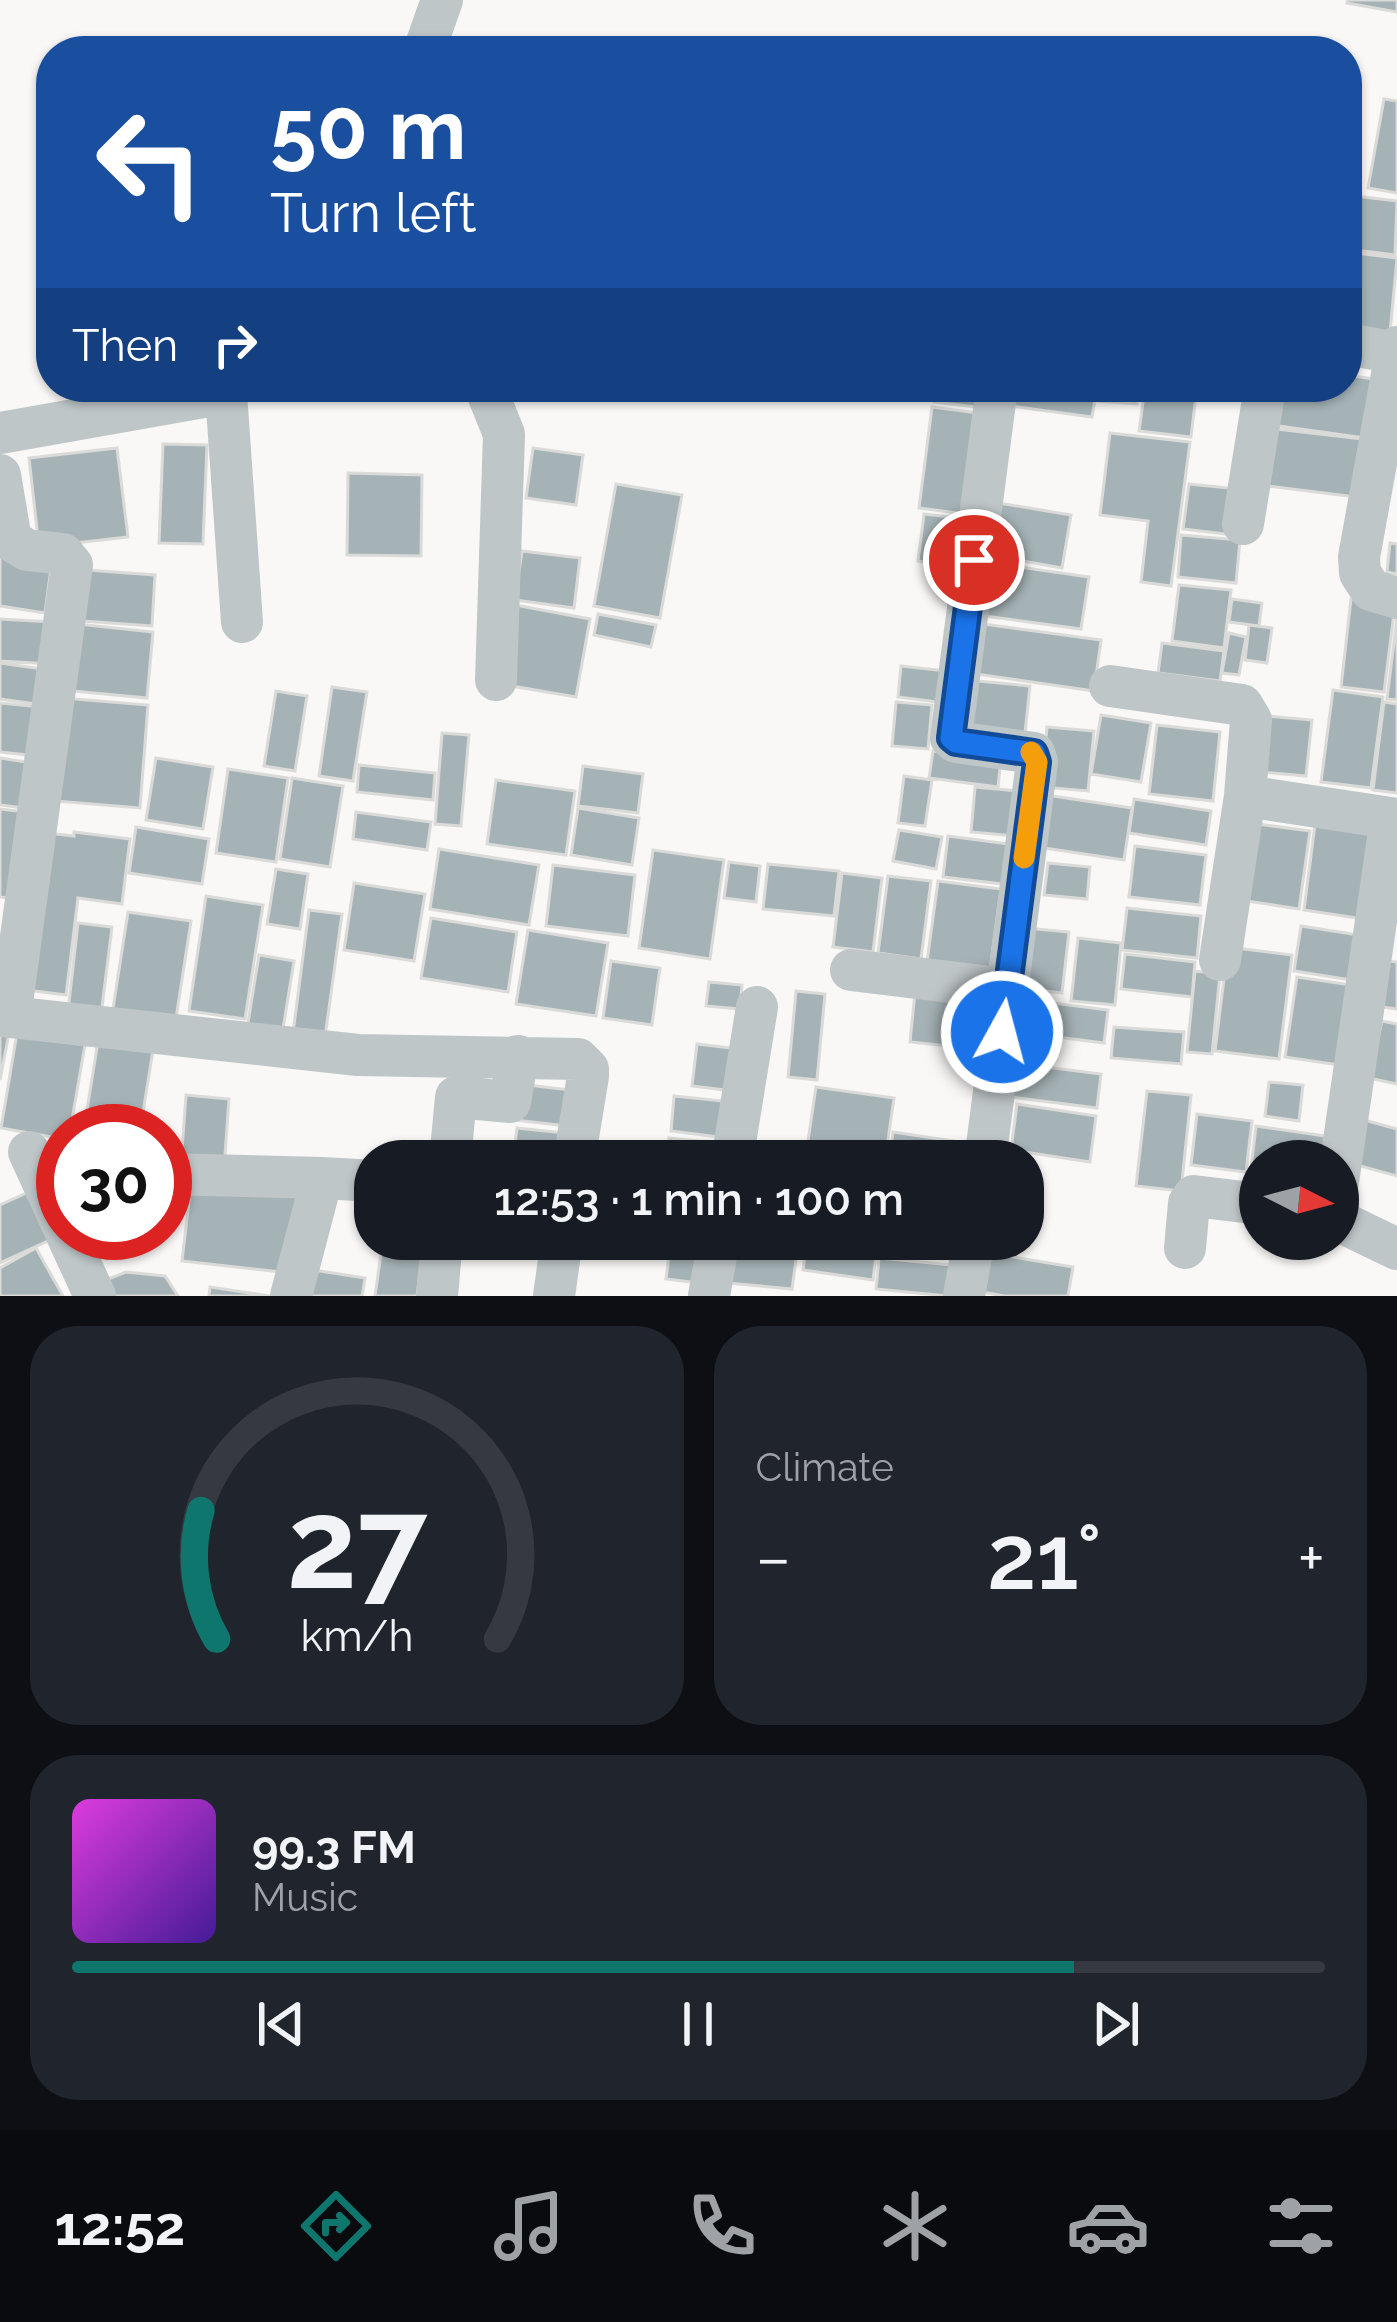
<!DOCTYPE html>
<html lang="en">
<head>
<meta charset="utf-8">
<style>
  :root { --surface:#171b24; --page:#20242c; --text:#f1f3f6; --muted:#9ea1a6; --line:#363941; --accent:#0f766e }
  body { margin:0; font-family:Raleway,sans-serif; background:var(--page); color:var(--text); height:100vh; display:flex; flex-direction:column; font-size:45px; white-space:nowrap }
  * { box-sizing:border-box; margin:0 }
  p { font-size:39px; color:var(--muted) }
  .icon { flex:none; width:66px; height:66px; fill:none; stroke:currentColor; stroke-width:2; stroke-linecap:round; stroke-linejoin:round }
  .map { position:relative; height:1296px; overflow:hidden }
  .panel { display:flex; flex-direction:column; gap:30px; padding:30px; background:#0d0f14; flex:1 }
  .panel>* { flex:none }
  .guide { position:absolute; left:36px; top:36px; width:1326px; height:366px; border-radius:48px; box-shadow:0 3px 9px #0004; background:#1a4fa0; color:#fff; overflow:hidden }
  .needle { width:78px; rotate:96deg }
  .tools { position:absolute; left:1239px; top:1140px; display:grid; gap:24px }
  .tools a { display:grid; place-items:center; width:120px; height:120px; border-radius:50%; background:var(--surface); box-shadow:0 3px 9px #0004; font-size:60px }
  .speed { position:absolute; left:36px; top:1104px; display:flex; gap:24px; font-size:60px; font-weight:700; text-align:center }
  .speed>* { display:grid; place-content:center; width:156px; height:156px; border-radius:50%; background:var(--surface); box-shadow:0 3px 9px #0004; line-height:1 }
  .speed .limit { border:18px solid #d22; background:#fff; color:#111 }
  .pin { position:absolute; display:grid; place-items:center; width:102px; height:102px; color:#fff; margin:-51px; border:6px solid #fff; border-radius:50%; box-shadow:0 3px 12px #0007 }
  .me { position:absolute; width:132px; margin:-66px; rotate:7deg; stroke-linejoin:round; filter:drop-shadow(0 0 9px #0008) }
  .turn { display:flex; align-items:center; gap:42px; height:252px; padding:0 36px; font-size:54px }
  .turn .icon { width:156px; height:156px; stroke-width:2.5 }
  .turn b { display:block; font-size:84px; line-height:102px }
  .then { display:flex; align-items:center; height:114px; padding:0 36px; background:#0003; gap:24px; font-size:45px }
  .big { font-size:90px; font-weight:600; line-height:1.1 }
  .panel .widget { flex:1; display:flex; flex-direction:column; justify-content:center; gap:18px; min-width:0; padding:0 42px; border-radius:48px; background:var(--page) }
  .panel .dial { align-items:center; gap:0 }
  .dial svg { height:312px; overflow:visible; fill:none; stroke:var(--line); stroke-width:7; stroke-linecap:round; text-anchor:middle }
  .dial text { fill:var(--text); stroke:none }
  .song { display:flex; align-items:center; gap:36px }
  .cover { width:144px; height:144px; border-radius:18px; background:linear-gradient(135deg,hsl(300 70% 55%),hsl(260 70% 35%)) }
  .played { height:12px; border-radius:6px; background:linear-gradient(90deg,var(--accent) 80%,var(--line) 80%) }
  .keys { display:flex; justify-content:space-around; direction:ltr }
  .heat { display:flex; justify-content:space-between; align-items:center; font-size:66px; direction:ltr }
  .panel .tiles { flex:1; display:grid; gap:30px; grid-template-columns:1fr 1fr }
  .widget:last-child { grid-column:span 2 }
  .trip { position:absolute; left:354px; top:1140px; width:690px; height:120px; border-radius:48px; background:var(--surface); box-shadow:0 3px 9px #0004; font-weight:600; line-height:120px; text-align:center }
  .tab-bar { display:flex; height:192px; justify-content:space-around; align-items:center; background:#090b0e; color:var(--muted) }
  .tab-bar .icon { width:84px; height:84px }
  .tab-bar .on { color:var(--accent) }
  .tab-bar b { font-size:54px; color:var(--text) }
  .map>svg:first-child { display:block }
</style>
</head>
<body>
<div class="map">
<svg width="1397" height="1296" viewBox="0 0 1397 1296">
  <rect width="100%" height="100%" fill="#f9f8f6"/>
  <path fill="#a6b3b6" stroke="#dadad8" stroke-width="3" d="M1348 0H1397V12L1347 3Z
    M1384 99 1397 101V193L1368 188Z
    M1347 195 1397 201 1395 255 1347 249Z
    M1347 252 1397 258 1390 333 1347 329Z
    M1347 375 1381 380 1372 439 1265 424 1269 387H1347Z
    M936 387H995L993 409 934 402Z
    M1005 387H1097L1092 417 1003 405Z
    M1099 387H1139L1137 404 1098 401Z
    M1145 387H1197L1191 437 1139 431Z
    M932 407 986 414 973 515 919 508Z
    M1259 427 1371 440 1364 498 1252 484Z
    M1110 433 1190 442 1171 586 1141 582 1148 521 1100 515Z
    M163 444 207 445 203 544 159 543Z
    M117 448 128 537 39 547 29 458Z
    M533 448 583 455 576 505 526 498Z
    M348 473 422 475 421 556 347 555Z
    M616 484 682 495 660 618 594 606Z
    M1189 484 1239 489 1234 535 1183 529Z
    M993 502 1071 515 1062 568 984 554Z
    M924 514 977 520 970 569 918 561Z
    M1181 535 1240 540 1236 583 1178 577Z
    M1390 543 1397 544V574L1387 572Z
    M522 551 580 558 574 608 515 600Z
    M0 554 52 561 45 613 0 606Z
    M984 562 1089 577 1081 629 977 615Z
    M73 569 155 575 152 626 69 620Z
    M1179 585 1231 590 1224 648 1172 641Z
    M1232 599 1262 603 1259 626 1229 622Z
    M1351 599 1395 605 1384 692 1341 687Z
    M515 605 590 619 576 697 500 684Z
    M598 614 656 625 651 647 594 635Z
    M1397 618V700L1387 699Z
    M0 619 52 622 51 664 0 661Z
    M68 623 153 632 147 698 62 690Z
    M976 623 1101 640 1094 691 969 673Z
    M1249 625 1272 628 1267 663 1245 660Z
    M1229 633 1246 637 1239 675 1222 673Z
    M1162 643 1224 651 1220 681 1158 673Z
    M0 663 49 670 44 705 0 699Z
    M901 666 956 672 953 704 898 697Z
    M967 680 1030 686 1024 742 961 736Z
    M332 687 367 692 353 781 319 776Z
    M1333 690 1383 697 1371 788 1321 782Z
    M276 691 307 696 295 771 264 766Z
    M63 698 148 705 140 808 55 801Z
    M896 702 932 705 928 749 892 746Z
    M1384 702 1397 704V793L1373 790Z
    M0 703 51 708 46 757 0 752Z
    M1101 715 1151 723 1141 782 1091 774Z
    M1257 715 1312 720 1306 776 1251 771Z
    M1157 725 1220 732 1213 801 1149 794Z
    M1047 727 1094 731 1088 791 1042 787Z
    M442 733 469 735 461 826 435 824Z
    M933 751 1001 759 998 787 929 778Z
    M0 758 39 764 33 809 0 805Z
    M156 758 213 767 203 829 146 820Z
    M359 765 435 773 433 800 357 792Z
    M583 766 643 774 638 813 578 806Z
    M228 769 288 778 276 862 216 853Z
    M904 776 932 780 925 826 898 823Z
    M292 778 343 786 330 867 280 859Z
    M496 780 575 791 566 855 487 844Z
    M975 787 1029 792 1025 837 971 832Z
    M1040 794 1132 808 1124 860 1031 846Z
    M1134 799 1211 811 1206 845 1129 833Z
    M578 808 639 818 632 865 571 855Z
    M0 809 34 813 23 900 0 897Z
    M356 812 431 822 427 850 353 839Z
    M1258 824 1310 831 1299 909 1247 901Z
    M1315 824 1375 832 1363 919 1304 910Z
    M136 827 209 839 202 884 129 873Z
    M899 830 942 837 936 869 893 861Z
    M39 832 74 836V832L130 839 122 904 78 898 66 995 19 989Z
    M948 836 1016 845 1011 885 943 877Z
    M1135 846 1206 855 1200 905 1129 897Z
    M439 849 539 865 529 925 430 909Z
    M653 850 724 860 710 959 639 948Z
    M729 862 760 866 756 902 724 898Z
    M1048 863 1090 867 1087 899 1044 895Z
    M768 864 839 871 834 916 763 909Z
    M553 865 635 875 628 936 546 926Z
    M276 869 308 874 300 929 267 924Z
    M842 873 882 878 873 952 833 947Z
    M888 876 931 881 921 959 878 953Z
    M938 881 1001 889 990 970 927 962Z
    M354 883 425 894 414 961 344 950Z
    M206 896 263 905 245 1019 189 1011Z
    M1127 908 1201 916 1197 958 1122 950Z
    M309 910 342 914 325 1037 293 1033Z
    M128 912 191 921 175 1025 112 1015Z
    M431 918 517 932 508 992 421 978Z
    M78 923 112 927 101 1015 68 1011Z
    M1301 926 1371 937 1364 982 1294 971Z
    M1026 928 1069 932 1062 993 1019 988Z
    M528 930 608 943 596 1016 516 1004Z
    M1078 938 1121 943 1115 1005 1071 1001Z
    M1228 947 1292 955 1279 1059 1215 1051Z
    M1125 954 1195 962 1192 997 1121 989Z
    M259 955 294 961 281 1041 246 1035Z
    M1381 960 1397 962V1009L1375 1006Z
    M611 961 660 968 652 1025 603 1018Z
    M1195 971 1220 974 1212 1054 1187 1052Z
    M1297 977 1358 986 1346 1066 1285 1057Z
    M709 982 742 985 740 1009 706 1006Z
    M916 982 956 986 949 1046 910 1042Z
    M796 991 825 994 817 1080 788 1077Z
    M1022 999 1108 1010 1104 1043 1018 1032Z
    M1382 1021 1397 1024V1084L1369 1078Z
    M0 1026 10 1028 0 1080Z
    M1114 1027 1184 1032 1181 1064 1111 1058Z
    M17 1033 85 1045 70 1131H63V1139L1 1128Z
    M99 1035 154 1044 141 1125 86 1116Z
    M697 1044 731 1048 725 1090 692 1086Z
    M1014 1063 1101 1074 1097 1108 1010 1097Z
    M1269 1082 1303 1085 1299 1121 1265 1116Z
    M519 1084 570 1090 567 1126 515 1120Z
    M816 1087 894 1098 885 1161H805Z
    M1147 1091 1191 1095 1181 1191 1136 1186Z
    M186 1095 229 1099 224 1169 181 1165Z
    M674 1096 723 1101 719 1137 671 1131Z
    M1017 1104 1096 1116 1090 1162 1011 1150Z
    M1197 1114 1252 1121 1246 1172 1191 1165Z
    M1357 1118 1397 1129V1176L1346 1162Z
    M1256 1126 1339 1138 1335 1161 1280 1156V1161H1260V1178L1250 1177Z
    M517 1128 565 1133 562 1161H513Z
    M893 1132 973 1144 970 1161H889Z
    M669 1138 719 1143 717 1161H666Z
    M580 1146 623 1151 622 1161H579Z
    M191 1184 299 1196 290 1273 182 1261Z
    M1023 1188 1034 1189 1028 1246 984 1242 985 1239H1023Z
    M29 1192 50 1240 0 1263V1205Z
    M383 1239H425L417 1296H375Z
    M671 1239H712L707 1284 666 1279Z
    M807 1239H878L873 1280 803 1270Z
    M735 1245 797 1253 792 1289 728 1283Z
    M36 1248 63 1296H0V1268Z
    M989 1253 1073 1267 1068 1296H1004L982 1292Z
    M879 1258 952 1265 948 1296 876 1289Z
    M301 1268 365 1278 362 1296H297Z
    M126 1272 165 1276 178 1296H106L98 1283Z
    M210 1287 270 1296H209Z"/>
  <g fill="none" stroke-linecap="round" stroke-linejoin="round">
    <path stroke="#bfc6c8" stroke-width="42" d="M424 51 442 0
      M1347 344 1396 353
      M1397 347 1359 557 1360 573 1371 590 1397 598
      M485 387 504 434 496 680
      M226 393 242 622
      M0 433 226 393 233 387
      M0 475 11 540 27 550 63 554 72 565 10 1017
      M1243 524 1265 387
      M1110 686 1242 705 1251 720 1245 796 1220 960
      M1245 796 1397 819
      M851 970 1007 989
      M0 1016 358 1055 578 1059 588 1069V1076L574 1161
      M29 1152 63 1226
      M450 1161 456 1097 510 1102 518 1056
      M732 1161 757 1007
      M985 1161 1037 762 1034 753 956 742 951 738 997 387
      M165 1174 322 1178
      M1338 1182 1391 818
      M1338 1214 1345 1224 1397 1249
      M66 1233 95 1296
      M1185 1248 1189 1203 1194 1196 1260 1204
      M291 1296 322 1178 375 1181
      M437 1296 442 1239
      M554 1296 562 1239
      M709 1296 719 1239
      M964 1296 974 1239"/>
  </g>
  <g fill="none" stroke-linecap="round" stroke-linejoin="round">
    <defs>
      <path id="route" d="M974 560 951 738 956 742 1034 753 1037 762 1002 1032"/>
    </defs>
    <use href="#route" stroke="#114b97" stroke-width="30"/>
    <use href="#route" stroke="#1a73e8" stroke-width="21"/>
    <path stroke="#f59e0b" stroke-width="21" d="M1024 858 1037 762 1031 752"/>
  </g>
</svg>
<div class="tools">
<a><svg class="needle" viewBox="-14 -14 28 28"><path d="M0-13l5 13h-10z" fill="#e53935"/><path d="M0 13l5-13h-10z" fill="#9ea1a6"/></svg></a>
</div>
<div class="speed"><div class="limit">30</div></div>
<div class="pin" style="left:974px;top:560px;background:#d93025"><svg class="icon" aria-label="arrive" viewBox="0 0 24 24"><path d="M6 21V4h12l-3 4 3 4H6"/></svg></div>
<svg class="me" style="left:1002px;top:1032px" viewBox="-20 -20 40 40"><circle r="17" fill="#1a73e8" stroke="#fff" stroke-width="3"/><path d="M0-11L8 9 0 5-8 9z" fill="#fff"/></svg>
<div class="trip">12:53 · 1 min · 100 m</div>
<div class="guide">
<div class="turn"><svg class="icon" aria-label="left" viewBox="0 0 24 24"><path d="M17 20v-9H6M10 6l-5 5 5 5"/></svg><div><b>50 m</b>Turn left</div></div>
<div class="then">Then<svg class="icon" aria-label="right" viewBox="0 0 24 24"><path d="M7 20v-9h11M14 6l5 5-5 5"/></svg></div>
</div>
</div>
<section class="panel">
<div class="tiles">
<div class="widget dial"><svg viewBox="0 0 100 80">
<path d="M14 69A42 42 0 1 1 86 69"/>
<path d="M14 69A42 42 0 0 1 10 36" stroke="#0f766e"/>
<text x="50" y="56" font-size="32" font-weight="700">27</text>
<text x="50" y="72" font-size="11">km/h</text>
</svg></div>
<div class="widget"><p>Climate</p>
<div class="heat"><a>−</a><b class="big">21°</b><a>+</a></div>
</div>
<div class="widget">
<div class="song"><i class="cover"></i><div><b>99.3 FM</b><p>Music</p></div></div>
<div class="played"></div>
<div class="keys"><svg class="icon" aria-label="previous" viewBox="0 0 24 24"><path d="M18 5L8 12l10 7zM5 5v14"/></svg><svg class="icon" aria-label="pause" viewBox="0 0 24 24"><path d="M8 5v14M16 5v14"/></svg><svg class="icon" aria-label="next" viewBox="0 0 24 24"><path d="M6 5l10 7-10 7zM19 5v14"/></svg></div>
</div>
</div>
</section>
<nav class="tab-bar">
<b>12:52</b>
<svg class="icon on" aria-label="directions" viewBox="0 0 24 24"><path d="M12 3l9 9-9 9-9-9zM9 14v-3h6M13 9l2 2-2 2"/></svg>
<svg class="icon" aria-label="music" viewBox="0 0 24 24"><path d="M9 18V5l10-2v13"/><circle cx="6" cy="18" r="3"/><circle cx="16" cy="16" r="3"/></svg>
<svg class="icon" aria-label="phone" viewBox="0 0 24 24"><path d="M5 4h4l2 5-3 2q2 4 5 5l2-3 5 2v4C11 20 4 13 5 4z"/></svg>
<svg class="icon" aria-label="climate" viewBox="0 0 24 24"><path d="M12 3v18M4 7l16 10M4 17L20 7"/></svg>
<svg class="icon" aria-label="car" viewBox="0 0 24 24"><path d="M5 17H2v-5l4-1 3-4h7l3 4 3 1v5h-3M9 17h6M6 11h13"/><circle cx="7" cy="17" r="2"/><circle cx="17" cy="17" r="2"/></svg>
<svg class="icon" aria-label="filters" viewBox="0 0 24 24"><path d="M4 7h16M4 17h16"/><circle cx="9" cy="7" r="2"/><circle cx="15" cy="17" r="2"/></svg>
</nav>
</body>
</html>
